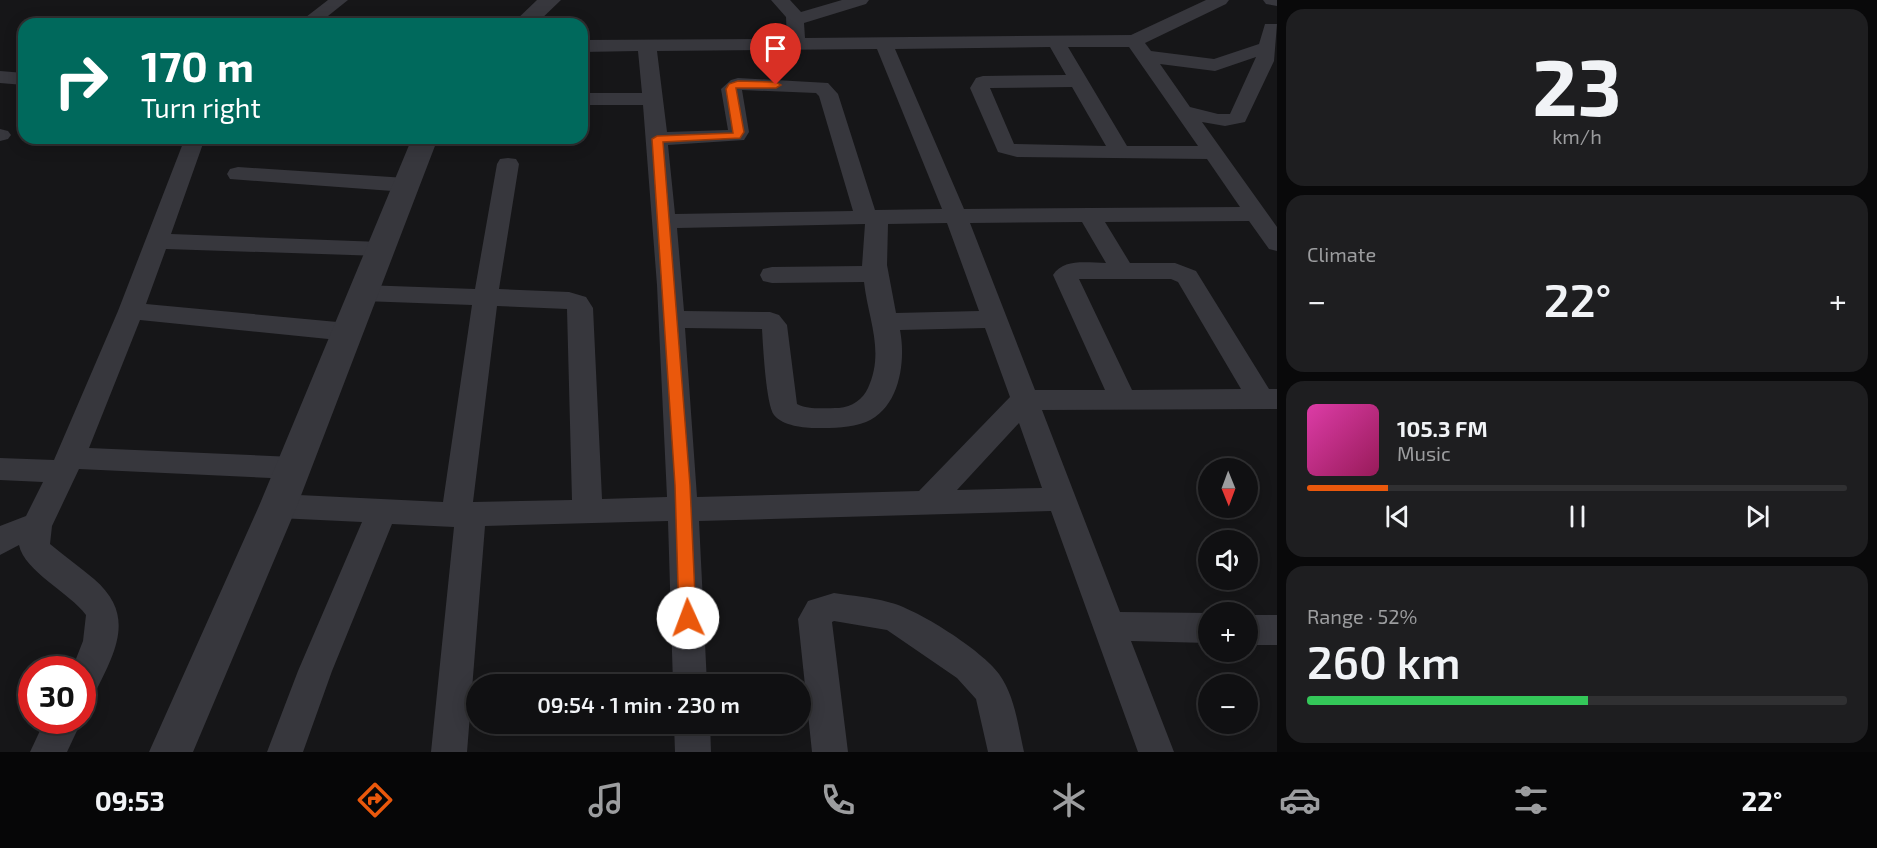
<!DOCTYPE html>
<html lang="en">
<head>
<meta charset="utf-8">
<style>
  :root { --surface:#101012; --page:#1e1e20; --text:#f1f3f6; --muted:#9c9d9f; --line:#303032; --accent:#ea580c }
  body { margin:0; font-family:"Exo 2",sans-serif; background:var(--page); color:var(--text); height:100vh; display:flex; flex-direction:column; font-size:22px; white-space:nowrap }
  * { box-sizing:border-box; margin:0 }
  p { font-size:20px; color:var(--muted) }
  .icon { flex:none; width:33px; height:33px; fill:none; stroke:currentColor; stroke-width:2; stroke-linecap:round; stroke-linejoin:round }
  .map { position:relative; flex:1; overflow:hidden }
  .sheet { display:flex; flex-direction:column; gap:9px; padding:9px; background:#09090a; width:600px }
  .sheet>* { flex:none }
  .top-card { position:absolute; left:18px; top:18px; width:570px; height:126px; border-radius:18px; box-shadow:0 3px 15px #0003,0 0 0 2px var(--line); background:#00695c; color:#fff; overflow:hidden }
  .needle { width:39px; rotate:179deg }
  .fabs { position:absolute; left:1198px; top:458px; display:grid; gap:12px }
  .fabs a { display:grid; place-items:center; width:60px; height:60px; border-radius:50%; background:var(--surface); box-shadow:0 3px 15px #0003,0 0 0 2px var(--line); font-size:30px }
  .speed { position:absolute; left:18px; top:656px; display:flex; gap:12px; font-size:30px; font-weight:700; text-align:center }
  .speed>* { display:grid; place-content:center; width:78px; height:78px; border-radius:50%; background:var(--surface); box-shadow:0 3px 15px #0003,0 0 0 2px var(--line); line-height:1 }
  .speed .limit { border:9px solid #d22; background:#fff; color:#111 }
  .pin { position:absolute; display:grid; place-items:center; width:51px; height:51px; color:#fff; margin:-62px -26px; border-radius:50% 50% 50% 0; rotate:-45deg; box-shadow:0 0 6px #0007 }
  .pin .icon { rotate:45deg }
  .me { position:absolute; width:66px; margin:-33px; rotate:358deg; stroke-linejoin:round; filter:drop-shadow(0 0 4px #0008) }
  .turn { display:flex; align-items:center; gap:21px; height:126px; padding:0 24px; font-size:27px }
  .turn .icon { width:78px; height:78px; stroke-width:2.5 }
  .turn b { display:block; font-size:42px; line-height:51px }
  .big { font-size:45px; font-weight:600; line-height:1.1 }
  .sheet .card { flex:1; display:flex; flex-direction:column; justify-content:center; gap:9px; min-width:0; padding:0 21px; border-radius:18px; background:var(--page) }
  .sheet .dial { align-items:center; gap:0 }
  .dial b { font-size:78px; line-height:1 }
  .song { display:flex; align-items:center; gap:18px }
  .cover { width:72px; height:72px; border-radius:9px; background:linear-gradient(135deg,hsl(320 70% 55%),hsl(330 70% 35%)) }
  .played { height:6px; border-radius:3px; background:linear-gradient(90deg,var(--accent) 15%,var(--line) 15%) }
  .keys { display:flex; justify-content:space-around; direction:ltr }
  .heat { display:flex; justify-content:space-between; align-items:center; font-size:33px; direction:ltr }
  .charge { height:9px; border-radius:4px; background:linear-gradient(90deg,#34c759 52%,var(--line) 0) }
  .trip { position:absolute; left:466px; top:674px; width:345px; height:60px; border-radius:30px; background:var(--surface); box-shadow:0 3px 15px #0003,0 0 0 2px var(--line); font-weight:600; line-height:60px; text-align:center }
  .dock { display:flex; height:96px; justify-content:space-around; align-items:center; background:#060607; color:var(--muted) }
  .dock .icon { width:42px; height:42px }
  .dock .selected { color:var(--accent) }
  .dock b { font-size:27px; color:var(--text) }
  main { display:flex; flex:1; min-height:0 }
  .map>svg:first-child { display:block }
</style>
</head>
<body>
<main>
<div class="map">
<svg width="1277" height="752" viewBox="0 0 1277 752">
  <rect width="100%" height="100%" fill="#161618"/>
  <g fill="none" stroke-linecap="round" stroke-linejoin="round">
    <path fill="#37373d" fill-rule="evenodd" d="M328 0H348L318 24H297Z
      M771 0H790L801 12 842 0H869L866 4 804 23 805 38 1131 35 1206 0H1229L1226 4 1145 43 1151 51 1214 59 1259 44 1265 24H1277L1274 61 1245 122 1225 126 1202 122 1277 227V251L1269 249 1249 221 1105 222 1130 263H1175L1196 271 1269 389H1277V409L1042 410 1120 612 1209 613V643L1131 641 1174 752H1138L1051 511 699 521 707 684H673L668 521 485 526 467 752H431L454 527 392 524 332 671 303 752H267L298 671 362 522 278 518 267 515 263 506 267 497 278 494 443 502 472 305 363 301 354 299 351 293 354 287 363 285 475 289 497 164 500 159 508 158 516 159 519 164 499 289 569 292 586 297 593 308 602 499 667 497 657 285 643 105H582V93H642L638 51 582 52V40L787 39 786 17ZM1050 47 1066 75 983 76 976 78 970 88 998 152 1017 157 1207 159 1240 207 964 209 895 49ZM1068 47H1129L1198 146H1127ZM877 49 942 209 875 210 838 94 828 83 738 78 731 80 721 89 728 130 667 132 657 51ZM1256 57 1230 114H1218L1190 107 1160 64 1215 71ZM1072 87 1106 146 1014 144 990 88ZM742 90 816 93 819 96 853 211 675 214 668 145 744 140 749 132ZM1082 222 1106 263C1087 263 1064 258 1053 275L1105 390H1035L970 223ZM947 223 979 311 896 313 887 265 888 224ZM865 224 862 266 772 267 763 269 760 275 763 281 772 283 864 282C868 319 885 351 868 388 863 399 852 407 839 408 826 408 808 410 797 404L787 325 779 315 770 312 684 311 677 228ZM1079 279H1171L1178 282 1241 389 1132 390ZM497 306 567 309 572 500 473 502ZM685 328 762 329C763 345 766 405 774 415 783 426 804 428 817 428 834 428 850 428 866 422 900 408 906 361 900 330L985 328 1010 397 919 491 697 497ZM1019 423 1042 488 957 490Z
      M1263 0H1277V6L1266 4Z
      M0 71 24 73V85L0 83Z
      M0 129 8 131 11 135 8 139 0 141Z
      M185 138H205L171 234 381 242 389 244 393 249 389 254 381 256 166 249 146 304 348 323 357 326 361 332 357 338 348 341 140 320 89 448 293 457 303 460 308 468 303 476 293 479 79 469 52 526 50 544C64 556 80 567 94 579 137 616 115 652 94 695L82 700V669H72L83 641 86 615C70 593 24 571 19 545L0 555V526L26 516 43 482 0 480V458L54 460 118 311Z
      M238 167 406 178 414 180 417 185 414 190 406 192 230 179 227 174 230 169Z
      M834 593C852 596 871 597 888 602 916 608 983 651 999 674 1015 696 1018 726 1024 752H988L976 699 957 678 887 630 834 621 832 622 848 752H812L798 619 808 601Z
      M1248 615H1277V645H1248Z
      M45 720H82L67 752H30Z
      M674 723H710L711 752H675Z"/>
    <path fill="#37373d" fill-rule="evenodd" d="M537 0H561L536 24H512Z
      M412 138H438L297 506 193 752H149L259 506Z"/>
  </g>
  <path fill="#ea580c" stroke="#983908" stroke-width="1.5" d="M738 81 776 82 781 85 776 88H736L744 132 740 138 663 142 690 485 696 618 694 623 688 625 682 623 679 618 675 485 652 139 657 136 733 133 726 89 729 84Z"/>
</svg>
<div class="fabs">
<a><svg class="needle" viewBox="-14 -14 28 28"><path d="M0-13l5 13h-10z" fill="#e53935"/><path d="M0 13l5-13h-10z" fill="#9c9d9f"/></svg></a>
<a><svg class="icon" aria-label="sound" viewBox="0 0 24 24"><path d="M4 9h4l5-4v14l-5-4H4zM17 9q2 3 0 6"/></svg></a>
<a>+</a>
<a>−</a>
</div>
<div class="speed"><div class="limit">30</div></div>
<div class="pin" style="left:776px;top:85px;background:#d93025"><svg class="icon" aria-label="arrive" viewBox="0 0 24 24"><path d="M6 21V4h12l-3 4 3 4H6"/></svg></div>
<svg class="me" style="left:688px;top:618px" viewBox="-20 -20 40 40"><circle r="19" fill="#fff"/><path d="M0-13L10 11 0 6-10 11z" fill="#ea580c"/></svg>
<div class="trip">09:54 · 1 min · 230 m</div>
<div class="top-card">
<div class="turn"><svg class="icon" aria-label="right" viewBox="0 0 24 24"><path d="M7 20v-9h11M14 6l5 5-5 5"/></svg><div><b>170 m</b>Turn right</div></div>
</div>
</div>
<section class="sheet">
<div class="card dial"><b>23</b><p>km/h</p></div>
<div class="card"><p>Climate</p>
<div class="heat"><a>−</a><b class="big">22°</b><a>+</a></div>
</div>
<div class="card">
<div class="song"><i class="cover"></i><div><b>105.3 FM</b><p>Music</p></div></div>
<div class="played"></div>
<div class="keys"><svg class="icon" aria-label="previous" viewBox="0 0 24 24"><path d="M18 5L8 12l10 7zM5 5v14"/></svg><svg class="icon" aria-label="pause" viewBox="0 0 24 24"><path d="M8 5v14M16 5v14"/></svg><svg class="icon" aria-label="next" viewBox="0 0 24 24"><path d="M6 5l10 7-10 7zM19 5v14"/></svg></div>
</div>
<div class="card"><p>Range · 52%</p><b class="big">260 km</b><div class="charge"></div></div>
</section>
</main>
<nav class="dock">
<b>09:53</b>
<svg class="icon selected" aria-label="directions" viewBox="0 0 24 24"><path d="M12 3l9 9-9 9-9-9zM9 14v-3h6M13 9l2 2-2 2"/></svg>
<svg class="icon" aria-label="music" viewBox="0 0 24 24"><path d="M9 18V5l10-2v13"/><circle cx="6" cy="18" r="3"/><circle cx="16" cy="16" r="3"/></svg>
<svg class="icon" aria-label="phone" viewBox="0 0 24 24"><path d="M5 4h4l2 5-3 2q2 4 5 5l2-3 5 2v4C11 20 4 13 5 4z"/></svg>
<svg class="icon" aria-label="climate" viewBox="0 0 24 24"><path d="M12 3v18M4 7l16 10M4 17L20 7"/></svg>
<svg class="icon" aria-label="car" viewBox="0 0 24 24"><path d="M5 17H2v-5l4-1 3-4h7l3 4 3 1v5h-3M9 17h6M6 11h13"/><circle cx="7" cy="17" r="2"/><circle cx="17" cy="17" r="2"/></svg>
<svg class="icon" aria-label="filters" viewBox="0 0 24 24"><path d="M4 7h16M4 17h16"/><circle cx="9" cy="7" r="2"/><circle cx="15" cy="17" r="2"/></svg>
<b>22°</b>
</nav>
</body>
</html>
